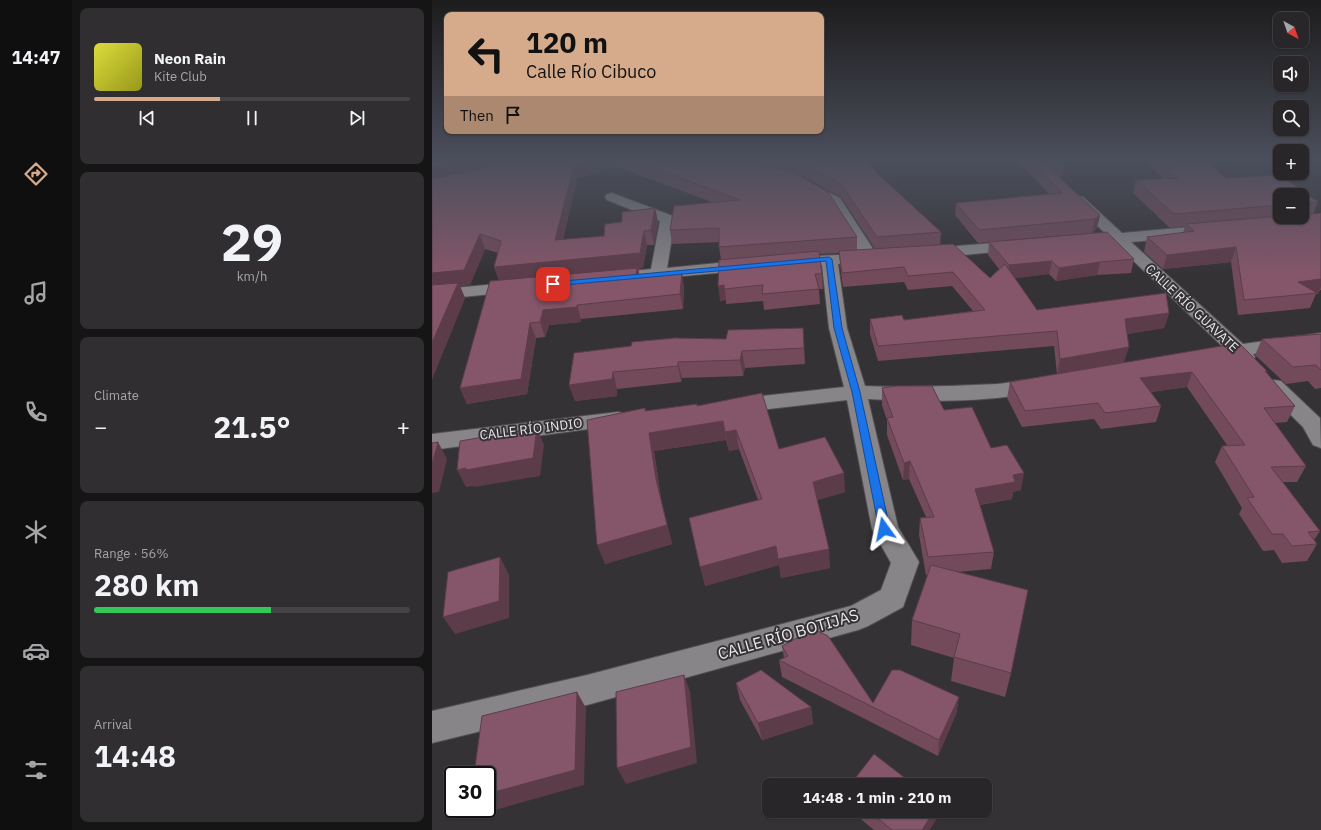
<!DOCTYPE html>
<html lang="en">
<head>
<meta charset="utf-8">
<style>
  :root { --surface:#282628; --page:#302e30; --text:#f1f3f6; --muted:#a5a5a8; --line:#444345; --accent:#d6ab8b }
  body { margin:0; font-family:"IBM Plex Sans",sans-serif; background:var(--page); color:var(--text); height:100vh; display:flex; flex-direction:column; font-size:15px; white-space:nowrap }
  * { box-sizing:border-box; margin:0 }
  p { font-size:13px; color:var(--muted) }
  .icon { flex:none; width:22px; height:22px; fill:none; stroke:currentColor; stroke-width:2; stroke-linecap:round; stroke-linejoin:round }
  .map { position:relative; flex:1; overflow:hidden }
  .side { display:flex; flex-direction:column; gap:8px; padding:8px; background:#161516; width:360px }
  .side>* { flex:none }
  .guide { position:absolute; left:12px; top:12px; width:380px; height:122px; border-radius:8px; box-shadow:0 1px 3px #0004,0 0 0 1px var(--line); background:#d6ab8b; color:#111; overflow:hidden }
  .needle { width:26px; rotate:140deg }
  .buttons { position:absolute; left:841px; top:12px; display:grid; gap:8px }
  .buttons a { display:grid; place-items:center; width:36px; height:36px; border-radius:8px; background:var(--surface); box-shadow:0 1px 3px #0004,0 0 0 1px var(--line); font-size:20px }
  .speed { position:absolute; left:12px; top:766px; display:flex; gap:8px; font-size:20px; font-weight:700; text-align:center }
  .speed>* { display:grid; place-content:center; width:52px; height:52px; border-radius:50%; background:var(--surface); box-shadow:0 1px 3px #0004,0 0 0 1px var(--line); line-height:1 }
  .speed .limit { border:2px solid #111; border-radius:6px; background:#fff; color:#111 }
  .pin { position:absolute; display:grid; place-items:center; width:34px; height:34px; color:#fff; margin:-17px; border-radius:8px; box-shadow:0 2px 6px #0006 }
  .me { position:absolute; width:44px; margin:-22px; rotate:348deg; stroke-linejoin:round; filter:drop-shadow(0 0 3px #0008) }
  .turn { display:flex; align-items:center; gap:14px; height:84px; padding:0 16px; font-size:18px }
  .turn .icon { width:52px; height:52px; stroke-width:2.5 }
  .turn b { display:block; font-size:28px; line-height:34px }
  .then { display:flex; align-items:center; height:38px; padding:0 16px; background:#0003; gap:8px; font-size:15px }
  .big { font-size:30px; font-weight:800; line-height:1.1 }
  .side .card { flex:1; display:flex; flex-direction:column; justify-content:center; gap:6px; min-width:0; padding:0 14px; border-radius:8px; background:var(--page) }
  .side .dial { align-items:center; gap:0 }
  .dial b { font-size:52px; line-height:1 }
  .song { display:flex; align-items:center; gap:12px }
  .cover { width:48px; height:48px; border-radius:6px; background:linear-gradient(135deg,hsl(60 70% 55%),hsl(60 70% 35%)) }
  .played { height:4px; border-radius:2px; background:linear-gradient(90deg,var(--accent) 40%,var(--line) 40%) }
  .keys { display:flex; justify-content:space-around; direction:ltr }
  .heat { display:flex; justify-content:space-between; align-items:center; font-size:22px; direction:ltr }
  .charge { height:6px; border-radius:3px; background:linear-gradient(90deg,#34c759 56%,var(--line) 0) }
  .trip { position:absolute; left:330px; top:778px; width:230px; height:40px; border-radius:8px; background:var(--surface); box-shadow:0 1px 3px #0004,0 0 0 1px var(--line); font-weight:800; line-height:40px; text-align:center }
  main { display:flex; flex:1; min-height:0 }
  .tab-bar { display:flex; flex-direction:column; width:72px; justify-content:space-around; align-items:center; background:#100f10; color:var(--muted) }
  .tab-bar .icon { width:28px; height:28px }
  .tab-bar .on { color:var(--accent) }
  .tab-bar b { font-size:18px; color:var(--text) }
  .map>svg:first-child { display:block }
</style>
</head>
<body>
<main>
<nav class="tab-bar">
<b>14:47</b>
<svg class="icon on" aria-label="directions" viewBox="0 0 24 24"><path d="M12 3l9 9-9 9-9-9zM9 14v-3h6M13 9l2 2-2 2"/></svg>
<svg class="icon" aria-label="music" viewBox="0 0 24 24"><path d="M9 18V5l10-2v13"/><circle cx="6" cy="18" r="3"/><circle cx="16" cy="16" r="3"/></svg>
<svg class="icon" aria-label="phone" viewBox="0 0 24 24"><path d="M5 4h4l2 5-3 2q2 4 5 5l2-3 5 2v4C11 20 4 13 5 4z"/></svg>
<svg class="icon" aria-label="climate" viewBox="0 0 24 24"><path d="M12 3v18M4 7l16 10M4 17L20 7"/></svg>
<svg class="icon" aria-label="car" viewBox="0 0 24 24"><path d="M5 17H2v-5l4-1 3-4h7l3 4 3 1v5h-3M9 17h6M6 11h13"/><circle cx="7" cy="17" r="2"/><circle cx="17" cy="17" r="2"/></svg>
<svg class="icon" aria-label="filters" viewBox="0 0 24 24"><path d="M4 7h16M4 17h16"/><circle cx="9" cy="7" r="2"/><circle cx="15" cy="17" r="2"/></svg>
</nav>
<section class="side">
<div class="card">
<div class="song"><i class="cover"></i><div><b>Neon Rain</b><p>Kite Club</p></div></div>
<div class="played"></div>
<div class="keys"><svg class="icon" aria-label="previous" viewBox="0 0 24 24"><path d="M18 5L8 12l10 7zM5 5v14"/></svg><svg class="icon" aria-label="pause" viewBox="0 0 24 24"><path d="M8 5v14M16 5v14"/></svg><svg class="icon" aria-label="next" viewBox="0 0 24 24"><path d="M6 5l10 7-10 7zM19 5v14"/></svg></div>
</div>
<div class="card dial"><b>29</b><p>km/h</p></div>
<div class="card"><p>Climate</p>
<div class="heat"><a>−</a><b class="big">21.5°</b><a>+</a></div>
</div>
<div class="card"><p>Range · 56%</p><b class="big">280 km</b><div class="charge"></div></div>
<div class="card"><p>Arrival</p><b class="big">14:48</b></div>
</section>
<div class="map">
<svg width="889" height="830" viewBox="0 0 889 830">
  <rect width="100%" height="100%" fill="#353235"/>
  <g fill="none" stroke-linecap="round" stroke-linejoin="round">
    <defs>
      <path id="minor" d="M376 182 408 198 447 258 445 261 406 264 415 328 433 386C478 388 520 386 565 384 580 383 598 377 613 380L616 385 613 390C560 403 491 402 436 399L466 527 487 562 471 607 436 626 426 630 155 705 0 743V711L155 675 419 606 449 590 459 563 440 529 415 400 303 413 295 411 292 406 295 401 303 399 412 387 397 328 390 265 358 267 352 265 350 262 352 259 358 257 428 254 398 204 371 189 369 186 371 183Z
        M180 193 241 216 243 219 235 268 316 260 322 262 324 265 322 268 316 270 177 283 171 282 169 278 171 274 219 269 228 221 175 200 173 197 175 194Z
        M646 196 651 197 690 233 780 225 785 227 788 230 785 233 780 235 699 242 811 344 889 333V345L821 354 823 357 820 361C812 363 808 363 802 357L783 360 776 358 773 354 776 350 791 347 683 243 651 246 645 244 643 241 645 238 674 234 641 203 639 200 641 197Z
        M587 241 593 243 595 246 593 249 500 258 494 256 492 253 494 250 500 248Z
        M85 282 91 283 94 287 91 291 0 300V290Z
        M842 380 849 381 888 418 889 448 881 445 871 427 835 391 832 386 835 381Z
        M186 412 194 414 197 419 194 424 0 450V434Z"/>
    </defs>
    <use href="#minor" stroke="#525052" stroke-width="2"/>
    <use href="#minor" fill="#888589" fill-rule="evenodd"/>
  </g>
  <path fill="#724a5a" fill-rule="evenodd" d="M0 159H432L447 175 509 232 508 245 558 278 567 269 556 255 557 242 546 243 523 215 524 203 617 194 584 159H628L632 165 630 177H626L668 215 665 228 660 233 576 240 702 259 699 273 665 275 624 281 617 274 583 278 605 310 737 313 732 328 695 334 692 362 835 371 834 372 863 406 855 422 843 423 874 466 865 482H851L888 531 882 540 885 544 875 561 850 563 842 550 831 551 807 514 810 508 783 462 790 446 795 445 755 387 719 392 729 406 724 422 669 429 662 419 590 427 575 398 578 382 625 374 622 346 446 361 438 334V319L472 320 541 311 520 286 476 290 472 282 411 287 408 265 407 253 387 254 390 274 391 289H387L388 304 332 310 331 301 294 304V300L288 301 289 260 287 247V242L240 244 238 230 280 202 186 167 145 178 131 240 172 236 190 222 223 208 226 222 222 245H215L211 268 206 269 208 277 252 286 251 309 149 319V322L117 325 113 337 104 338 95 394 35 404 28 388 67 280 62 267 66 253 53 249 38 285 28 286 33 298 0 379ZM366 175 371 176 409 197 443 249 425 250V237Z
    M712 159H771L794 178 848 175 886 202 881 214 889 213V290H888L886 294H884L878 308 806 315 799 262 731 269 712 252 715 237 751 233 753 226 738 228 701 193 704 180 731 179V178ZM848 195H870V217H848Z
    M371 328 373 364 313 368 311 376 250 378 249 382 185 389V396L143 401 137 385 294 339Z
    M889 334V388L883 389 876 381 854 384 823 355 830 339Z
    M450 388 512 410 559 448 589 490 581 492 580 499 548 505 562 552 559 569 525 572 579 673 573 697 519 681 522 658 479 645 480 620 496 575H494L487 535 488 518 494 517 477 479 471 480 455 435V420L450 405Z
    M265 406 347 449 413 492 385 500 398 568 349 578 347 565 273 586 326 500 307 449 297 451 294 440 222 451 229 498 240 544 173 564 213 408 214 411Z
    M350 646 441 703 527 697 524 714 506 756 350 677 347 660 352 658Z
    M304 683 379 707 381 724 330 740 308 700Z
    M419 811H506L505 818 497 830H442Z"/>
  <path fill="#5d3c4a" d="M41 159H100L0 183V168Z
    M164 159H184L186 167 145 178 128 255 123 240 142 165Z
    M622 164 620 176 619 170Z
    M223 208 226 222 222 245 219 230Z
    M668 215 665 228 660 233 663 219Z
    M212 231 215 245 211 268 206 269 209 282H68L62 267Z
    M48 234 53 249 38 285 28 286 33 298 0 379V273Z
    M804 247 799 262 731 269 735 255Z
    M620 261 617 274 575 279 577 265Z
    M668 262 665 275 624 281 627 268Z
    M250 272 252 286 251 309 248 294Z
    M889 279V287L886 294H884L885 293 866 282Z
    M292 285 294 300 288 301 286 286Z
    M145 305 149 319V322L117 325 113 337 108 322 111 310Z
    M737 313 732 328 689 335 693 319Z
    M98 323 104 338 95 394 35 404 28 388Z
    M697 347 692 362 625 374 628 359Z
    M310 351 313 368 311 376 308 360Z
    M246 362 250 378 249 382 246 366Z
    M181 372 185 389V396L143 401 137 385Z
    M760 372 755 387 703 394 708 378Z
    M291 421 294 440 222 451 229 498 240 544 173 564 165 545 224 479 217 433Z
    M105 428 112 445 108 476 42 487V486L34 487 25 470Z
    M304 430 307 449 297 451 293 432Z
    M6 442 15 459 7 492 0 493V465Z
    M478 461 477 479 471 480 472 463Z
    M412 473 413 492 382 501 381 482Z
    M592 473 589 490 581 492 580 499 541 506 543 489 581 475Z
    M344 546 347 565 273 586 268 567Z
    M397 549 398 568 349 578 346 559Z
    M68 557 77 575V618L23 634 11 617Z
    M252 675 258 691 265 763 194 784 185 768Z
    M145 692 154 708 152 785 52 813 48 809H55V794Z
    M527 697 524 714 506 756 507 740Z
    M379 707 381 724 330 740 326 723Z
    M502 811H506L505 818 497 830H490Z"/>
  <path fill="#855669" stroke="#5d3c4a" d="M0 159H41L0 168Z
    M89 159H164L142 165 123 240 172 236 173 224 190 222V212L223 208 219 230 212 231 208 253 62 267 69 241 48 234 32 270 0 273V179Z
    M197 159H291L359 171 396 192 425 237 287 247V228L238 230 242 206 308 200Z
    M352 159H432L447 175 509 232 445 237 409 184 370 163Z
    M597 159H628L632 165 622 164 619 170 668 215 663 219 547 230 524 203 630 193Z
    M728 159H771L794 178 848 175 886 202 870 204V195H848V205L742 214 704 180 746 178 733 170 739 169Z
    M889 213V279L866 282 885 293 812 300 804 247 735 255 715 237 762 231 754 224 848 216V217H870V215Z
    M675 232 702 259 668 262 627 268 620 261 577 265 557 242Z
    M521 244 558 278 573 264 605 310 734 293 737 313 693 319 697 347 628 359 625 331 446 346 438 319 470 315 472 320 553 310 521 272 476 276 472 267 410 273 407 251Z
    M387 251 390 274H383L387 289 330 294 331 285 292 289V285L286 286 287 260Z
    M205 268 204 277 250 272 248 294 145 305V307L111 310 108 322 98 323 89 379 28 388 58 281Z
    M26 283 0 343V285Z
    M371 328 372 348 310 351 308 360 246 362V366L181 372 180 379 137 385 142 353 199 346 200 342 243 338 294 339 296 330Z
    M889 334V370L884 365 861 367 830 339Z
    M807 343 835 371H833L863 406 832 408 874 466 839 467 888 531 876 532 885 544 860 546 851 534H840L815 498 822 497 790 446 813 445 760 372 708 378 729 406 673 413 666 403 593 411 578 382Z
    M465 386H500L512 410 540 407 559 448 575 445 592 473 581 475 583 482 543 489 562 552 496 557 488 518 502 517 478 461 472 463 455 418 461 417 450 388Z
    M330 393 347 449 393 437 412 473 381 482 397 549 346 559 344 546 268 567 257 518 330 499 304 430 293 432 291 421 217 433 224 479 235 525 165 545 155 420 213 408V411L265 404V406Z
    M105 428 101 458 34 470V468L25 470 28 441Z
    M6 442 0 465V443Z
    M68 557 67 601 11 617 16 572Z
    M499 565 596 590 579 673 522 657 528 634 480 620Z
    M381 629 396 636 441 703 460 670H468L527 697 507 740 347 660 356 656 350 646Z
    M329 670 379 707 326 723 304 683Z
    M252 675 259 747 185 768 184 692Z
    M145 692 143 770 55 794V775H42L50 716Z
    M442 754 482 785H418Z
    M437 811H502L490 830H460Z"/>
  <linearGradient id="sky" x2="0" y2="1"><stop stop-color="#1d1c1d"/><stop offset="0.58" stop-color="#4b4f5c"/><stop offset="1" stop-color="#4b4f5c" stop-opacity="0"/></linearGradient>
  <rect width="889" height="276" fill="url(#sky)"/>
  <path fill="#1a73e8" stroke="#114b97" d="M397 257 400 259 410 328 428 392 458 529 452 533 447 529 420 392 402 328 394 261 121 286 117 284 121 282Z"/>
  <g text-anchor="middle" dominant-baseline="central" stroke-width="4" stroke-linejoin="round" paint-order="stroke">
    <g font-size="13" fill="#eae8ea" stroke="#353235">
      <text transform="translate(760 308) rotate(43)">CALLE RÍO GUAVATE</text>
      <text transform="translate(99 429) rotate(-7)">CALLE RÍO INDIO</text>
    </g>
    <g font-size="16" fill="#eae8ea" stroke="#353235">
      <text transform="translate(356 634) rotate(-16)">CALLE RÍO BOTIJAS</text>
    </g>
  </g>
</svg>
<div class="buttons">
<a><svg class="needle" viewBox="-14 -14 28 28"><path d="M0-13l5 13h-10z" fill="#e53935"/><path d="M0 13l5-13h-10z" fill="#a5a5a8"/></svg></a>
<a><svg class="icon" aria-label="sound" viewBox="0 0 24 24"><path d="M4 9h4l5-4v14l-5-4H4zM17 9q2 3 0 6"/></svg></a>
<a><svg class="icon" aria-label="search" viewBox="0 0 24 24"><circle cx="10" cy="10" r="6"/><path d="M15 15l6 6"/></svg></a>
<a>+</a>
<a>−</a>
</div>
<div class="speed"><div class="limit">30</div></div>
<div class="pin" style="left:121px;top:284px;background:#d93025"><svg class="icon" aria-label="arrive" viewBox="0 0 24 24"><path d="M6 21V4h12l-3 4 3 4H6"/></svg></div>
<svg class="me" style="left:452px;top:529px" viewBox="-20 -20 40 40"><path d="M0-17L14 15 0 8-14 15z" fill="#1a73e8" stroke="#fff" stroke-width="4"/></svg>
<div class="trip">14:48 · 1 min · 210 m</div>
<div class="guide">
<div class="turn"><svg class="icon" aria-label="left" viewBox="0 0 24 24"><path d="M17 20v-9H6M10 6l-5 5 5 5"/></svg><div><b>120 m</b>Calle Río Cibuco</div></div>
<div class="then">Then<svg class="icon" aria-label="arrive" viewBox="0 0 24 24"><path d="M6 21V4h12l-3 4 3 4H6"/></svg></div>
</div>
</div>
</main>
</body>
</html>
